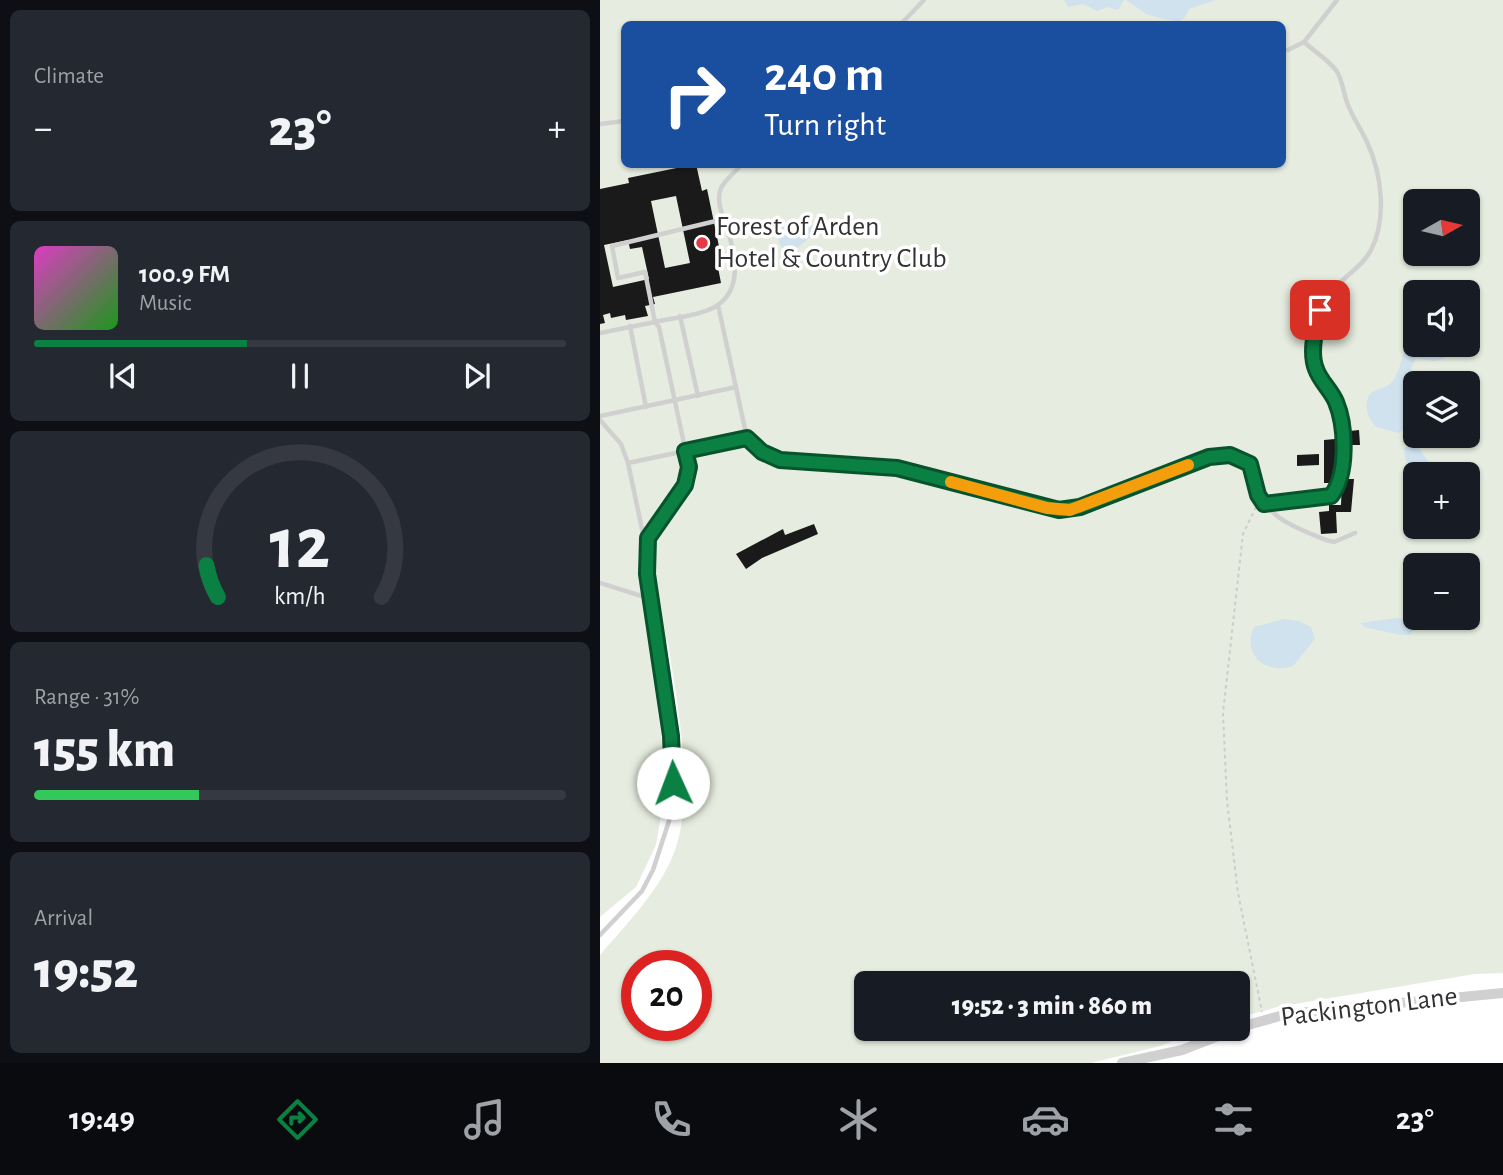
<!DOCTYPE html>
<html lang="en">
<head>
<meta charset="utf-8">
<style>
  :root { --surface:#171b24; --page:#242831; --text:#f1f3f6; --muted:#9ea1a6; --line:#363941; --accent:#0b8043 }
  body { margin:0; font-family:"Alegreya Sans",sans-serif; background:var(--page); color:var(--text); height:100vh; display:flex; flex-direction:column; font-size:26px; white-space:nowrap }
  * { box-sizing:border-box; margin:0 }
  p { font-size:23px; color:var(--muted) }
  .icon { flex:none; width:38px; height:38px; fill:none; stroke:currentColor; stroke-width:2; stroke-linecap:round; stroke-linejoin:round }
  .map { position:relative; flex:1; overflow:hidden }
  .side { display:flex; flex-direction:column; gap:10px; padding:10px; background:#0d0f14; width:600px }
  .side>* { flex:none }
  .guide { position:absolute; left:21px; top:21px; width:665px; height:147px; border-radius:10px; box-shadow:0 2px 5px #0004; background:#1a4fa0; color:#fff; overflow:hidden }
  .needle { width:46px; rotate:82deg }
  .controls { position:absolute; left:803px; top:189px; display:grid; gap:14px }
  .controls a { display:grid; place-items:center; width:77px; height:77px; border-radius:10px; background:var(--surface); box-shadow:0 2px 5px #0004; font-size:35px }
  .speed { position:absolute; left:21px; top:950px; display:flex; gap:14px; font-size:35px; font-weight:700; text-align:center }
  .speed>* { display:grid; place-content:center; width:91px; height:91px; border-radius:50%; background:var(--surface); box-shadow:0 2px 5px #0004; line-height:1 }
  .speed .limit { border:10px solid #d22; background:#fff; color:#111 }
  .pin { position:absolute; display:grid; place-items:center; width:60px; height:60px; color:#fff; margin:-30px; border-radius:14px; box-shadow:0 4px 10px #0006 }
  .me { position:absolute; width:77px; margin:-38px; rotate:358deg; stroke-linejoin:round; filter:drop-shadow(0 0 5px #0008) }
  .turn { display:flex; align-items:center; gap:24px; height:147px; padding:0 28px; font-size:32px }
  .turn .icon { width:91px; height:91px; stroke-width:2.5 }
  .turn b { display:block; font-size:49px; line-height:60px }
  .big { font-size:52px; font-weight:800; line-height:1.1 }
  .side .tile { flex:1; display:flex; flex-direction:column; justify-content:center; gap:10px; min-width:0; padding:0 24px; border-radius:10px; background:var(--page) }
  .side .dial { align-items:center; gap:0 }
  .dial svg { height:182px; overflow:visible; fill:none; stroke:var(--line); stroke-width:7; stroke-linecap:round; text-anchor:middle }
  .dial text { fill:var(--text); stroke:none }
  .song { display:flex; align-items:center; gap:21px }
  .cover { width:84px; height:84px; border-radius:10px; background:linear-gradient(135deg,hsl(310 70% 55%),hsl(120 70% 35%)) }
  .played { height:7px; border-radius:4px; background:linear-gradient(90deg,var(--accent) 40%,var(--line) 40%) }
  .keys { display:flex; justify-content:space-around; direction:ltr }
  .heat { display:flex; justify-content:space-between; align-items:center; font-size:38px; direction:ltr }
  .charge { height:10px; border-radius:5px; background:linear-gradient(90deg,#34c759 31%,var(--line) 0) }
  .trip { position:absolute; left:254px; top:971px; width:396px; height:70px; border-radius:10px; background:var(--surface); box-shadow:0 2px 5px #0004; font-weight:800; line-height:70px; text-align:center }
  .menu { display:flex; height:112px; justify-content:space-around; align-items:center; background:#090b0e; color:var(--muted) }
  .menu .icon { width:49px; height:49px }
  .menu .current { color:var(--accent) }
  .menu b { font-size:32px; color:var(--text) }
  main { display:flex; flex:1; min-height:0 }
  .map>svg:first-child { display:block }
</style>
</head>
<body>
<main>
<section class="side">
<div class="tile"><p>Climate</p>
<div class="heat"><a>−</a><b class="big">23°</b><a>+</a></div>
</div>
<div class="tile">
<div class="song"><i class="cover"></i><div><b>100.9 FM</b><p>Music</p></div></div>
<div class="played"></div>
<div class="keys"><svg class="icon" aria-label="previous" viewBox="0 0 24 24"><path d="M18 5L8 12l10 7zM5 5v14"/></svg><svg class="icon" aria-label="pause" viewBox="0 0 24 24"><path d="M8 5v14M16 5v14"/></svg><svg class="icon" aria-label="next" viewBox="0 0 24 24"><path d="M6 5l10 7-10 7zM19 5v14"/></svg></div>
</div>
<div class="tile dial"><svg viewBox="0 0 100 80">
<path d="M14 69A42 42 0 1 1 86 69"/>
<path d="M14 69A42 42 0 0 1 9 55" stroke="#0b8043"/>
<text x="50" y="56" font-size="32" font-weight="700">12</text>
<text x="50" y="72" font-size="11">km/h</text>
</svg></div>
<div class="tile"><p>Range · 31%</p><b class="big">155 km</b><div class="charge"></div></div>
<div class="tile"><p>Arrival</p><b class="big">19:52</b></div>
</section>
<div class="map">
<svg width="903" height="1063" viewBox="0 0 903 1063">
  <rect width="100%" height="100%" fill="#fff"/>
  <path fill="#e6ecdf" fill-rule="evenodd" d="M0 0H903V973L875 974 677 1007 637 1018V984H266V1029H604L560 1046 491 1063H0V955C24 927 56 894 71 860 98 802 77 704 68 642L48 636 62 742 65 792 56 845 36 887 0 917ZM24 24H682V164H24ZM816 201H868V254H816ZM816 292H868V345H816ZM816 383H868V436H816ZM816 474H868V527H816ZM816 565H868V618H816ZM37 966H96V1026H37Z"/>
  <path fill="#cfe2ee" d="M464 0H524L518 10 507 7 497 11 483 4 468 7Z
    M526 0H616L589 9 585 17 579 22 548 15Z
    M188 222 215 225 217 231 195 250H184C175 240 176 228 188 222Z
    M815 334 816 345C825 345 840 349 846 358L834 361 816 358 811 368 818 383H816C816 410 820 415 799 433L776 427C770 420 765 412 767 402 769 387 783 391 791 383 804 370 800 344 815 334Z
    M813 445 818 447 837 474H816C808 466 804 460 804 448Z
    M797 618 810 621 815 627 810 635H801L764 627 761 623Z
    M684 619 699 621 711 627 715 639 693 666C666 675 641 655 654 627Z"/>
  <path fill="#1a1a1a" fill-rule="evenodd" d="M96 164 102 191 107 189 121 256 116 257 121 283 53 297 55 304 45 306 48 316 26 320 25 315 11 318 10 313 3 315 5 323 0 324V189L29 183 28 178ZM76 196 90 263 65 268 51 201ZM28 240 30 249 42 247 49 279 13 287 4 245Z
    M759 430 760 445H751L750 431Z
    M735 439 736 483H724V440Z
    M719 454V465L697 466V455Z
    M742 479H754L751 512H736L737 533 721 534 719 512 729 511V505H741Z
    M214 524 218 534 162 558 146 569 136 554 183 529 185 535Z"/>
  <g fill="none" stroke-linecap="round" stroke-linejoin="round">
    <path stroke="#cdcdcd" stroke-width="2" stroke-dasharray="3.5 3.5" stroke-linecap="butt" d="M656 507 643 534 623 713 627 801 638 893 662 1012"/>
    <path stroke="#d0d0d0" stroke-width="4.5" d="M301 24 324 0
      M688 50 704 42
      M0 124 24 121
      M124 219 12 246 18 278 45 272 55 322C73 318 97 316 113 308 145 291 135 252 126 225 122 214 116 200 121 188 125 179 136 172 142 164
      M118 305 147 438
      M80 316 98 396
      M30 326 46 407
      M0 333 55 322 59 327 89 467 85 485 48 538 47 574 74 768 69 821 53 870 42 891 0 935
      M0 416 136 387
      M0 420 21 444 28 463 46 548
      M28 463 147 438 162 452 180 460 297 468 459 510 480 507 609 457 630 455 650 464 658 495 664 504 731 496C748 475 747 423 735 399 726 383 713 372 714 352 716 318 719 300 746 277 755 269 765 262 771 250 787 219 782 174 767 142 761 129 753 118 748 105 743 93 743 80 736 70 728 60 714 51 704 42L737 0
      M668 505C673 520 711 534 726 540L734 542 755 533
      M0 583 51 599"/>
    <path stroke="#d0d0d0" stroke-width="10" d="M637 1028 687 1014 903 993
      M522 1063 582 1050 636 1029"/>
  </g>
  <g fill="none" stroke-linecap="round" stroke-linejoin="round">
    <defs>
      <path id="route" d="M73 783 71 736 47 574 48 538 85 485 89 467 85 451 147 438 162 452 180 460 297 468 459 510 480 507 609 457 630 455 650 464 658 495 664 504 731 496C748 475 746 426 736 402 731 390 720 381 716 369 709 352 716 328 720 310"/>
    </defs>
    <use href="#route" stroke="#07532c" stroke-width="18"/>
    <use href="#route" stroke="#0b8043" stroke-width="12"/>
    <path stroke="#f59e0b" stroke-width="12" d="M351 482 447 508 470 510 588 465"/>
  </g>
  <circle fill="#e63946" stroke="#fff" stroke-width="2.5" cx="102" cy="243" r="7"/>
  <g text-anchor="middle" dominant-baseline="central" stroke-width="7" stroke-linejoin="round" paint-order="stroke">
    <g font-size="28" fill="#333" stroke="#fff" text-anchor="start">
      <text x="116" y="227">Forest of Arden<tspan x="116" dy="32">Hotel &amp; Country Club</tspan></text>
    </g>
    <g font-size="28" fill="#333" stroke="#fff">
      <text transform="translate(769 1007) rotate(-7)">Packington Lane</text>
    </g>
  </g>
</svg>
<div class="controls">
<a><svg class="needle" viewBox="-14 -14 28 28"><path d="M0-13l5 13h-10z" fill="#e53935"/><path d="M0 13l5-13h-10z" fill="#9ea1a6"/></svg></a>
<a><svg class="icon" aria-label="sound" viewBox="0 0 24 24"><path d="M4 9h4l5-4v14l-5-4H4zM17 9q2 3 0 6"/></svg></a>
<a><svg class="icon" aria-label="layers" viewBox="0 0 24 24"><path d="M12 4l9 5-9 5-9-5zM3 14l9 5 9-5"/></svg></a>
<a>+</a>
<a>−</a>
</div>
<div class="speed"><div class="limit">20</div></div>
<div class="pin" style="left:720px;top:310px;background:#d93025"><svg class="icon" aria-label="arrive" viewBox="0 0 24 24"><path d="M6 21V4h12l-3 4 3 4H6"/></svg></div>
<svg class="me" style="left:73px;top:783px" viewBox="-20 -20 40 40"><circle r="19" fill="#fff"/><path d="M0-13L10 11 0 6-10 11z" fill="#0b8043"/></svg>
<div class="trip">19:52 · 3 min · 860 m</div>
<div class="guide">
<div class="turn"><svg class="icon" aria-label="right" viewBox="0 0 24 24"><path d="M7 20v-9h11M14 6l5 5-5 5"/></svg><div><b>240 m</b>Turn right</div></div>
</div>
</div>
</main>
<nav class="menu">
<b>19:49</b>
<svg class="icon current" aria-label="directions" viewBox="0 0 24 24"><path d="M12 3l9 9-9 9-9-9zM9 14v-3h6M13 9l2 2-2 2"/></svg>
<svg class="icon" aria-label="music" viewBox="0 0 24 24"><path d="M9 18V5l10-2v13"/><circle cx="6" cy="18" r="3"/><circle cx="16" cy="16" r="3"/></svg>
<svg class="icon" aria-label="phone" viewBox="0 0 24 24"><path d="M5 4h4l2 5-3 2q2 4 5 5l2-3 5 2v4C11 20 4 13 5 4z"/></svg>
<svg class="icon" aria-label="climate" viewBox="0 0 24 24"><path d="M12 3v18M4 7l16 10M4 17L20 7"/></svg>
<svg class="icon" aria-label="car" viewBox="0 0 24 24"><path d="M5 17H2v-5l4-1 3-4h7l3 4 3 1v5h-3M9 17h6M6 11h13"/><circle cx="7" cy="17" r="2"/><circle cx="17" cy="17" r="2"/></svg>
<svg class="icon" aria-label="filters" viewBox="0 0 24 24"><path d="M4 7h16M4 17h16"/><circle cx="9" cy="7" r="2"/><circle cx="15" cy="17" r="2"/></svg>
<b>23°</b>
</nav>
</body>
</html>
